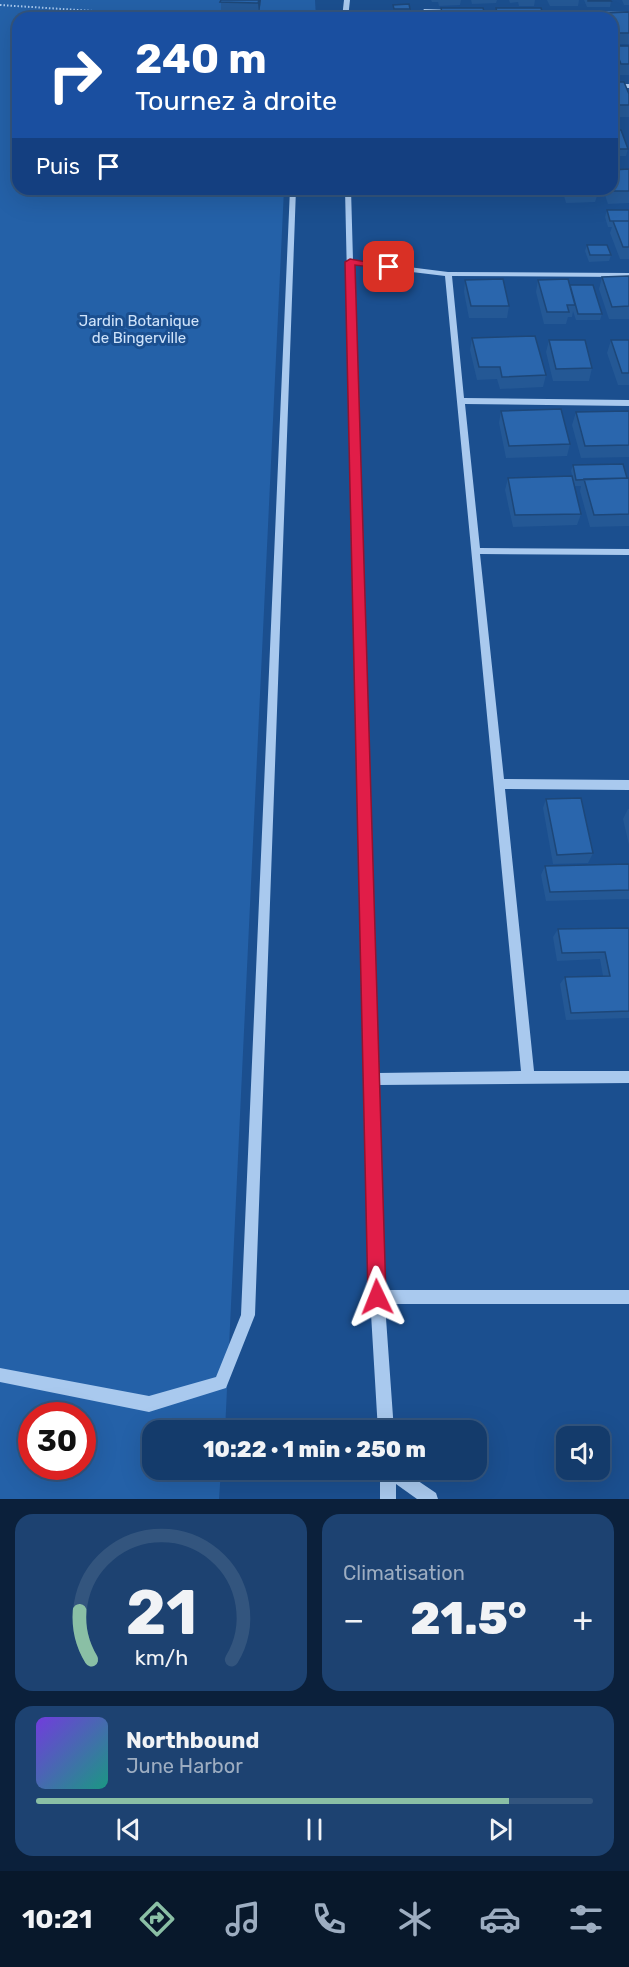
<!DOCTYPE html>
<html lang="fr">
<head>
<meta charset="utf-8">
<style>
  :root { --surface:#143b6b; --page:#1d4271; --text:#f1f3f6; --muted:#9dadc1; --line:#33557e; --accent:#8abfa5 }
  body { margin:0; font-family:Rubik,sans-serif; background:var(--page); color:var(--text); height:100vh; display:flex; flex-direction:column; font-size:22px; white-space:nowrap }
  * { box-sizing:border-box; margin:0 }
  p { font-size:20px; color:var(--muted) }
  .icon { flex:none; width:33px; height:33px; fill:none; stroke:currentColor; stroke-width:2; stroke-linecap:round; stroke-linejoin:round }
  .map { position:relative; height:1499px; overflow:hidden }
  .drawer { display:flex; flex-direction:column; gap:15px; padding:15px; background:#0b203b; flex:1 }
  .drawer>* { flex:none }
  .banner { position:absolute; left:12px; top:12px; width:606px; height:183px; border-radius:18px; box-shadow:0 6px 24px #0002,0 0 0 2px var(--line); background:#1a4fa0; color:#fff; overflow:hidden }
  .controls { position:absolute; left:556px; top:1426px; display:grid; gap:12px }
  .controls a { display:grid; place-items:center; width:54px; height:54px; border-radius:12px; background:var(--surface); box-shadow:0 6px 24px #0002,0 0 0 2px var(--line); font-size:30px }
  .speed { position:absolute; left:18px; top:1402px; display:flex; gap:12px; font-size:30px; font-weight:700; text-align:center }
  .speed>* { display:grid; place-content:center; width:78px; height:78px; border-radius:50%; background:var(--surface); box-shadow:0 6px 24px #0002,0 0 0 2px var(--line); line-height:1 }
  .speed .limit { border:9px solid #d22; background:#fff; color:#111 }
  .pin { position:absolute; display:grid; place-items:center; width:51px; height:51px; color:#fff; margin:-26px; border-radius:12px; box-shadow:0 3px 9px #0006 }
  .me { position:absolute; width:66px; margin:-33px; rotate:358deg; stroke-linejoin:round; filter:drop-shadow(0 0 4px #0008) }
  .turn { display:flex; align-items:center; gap:21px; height:126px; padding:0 24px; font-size:27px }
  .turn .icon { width:78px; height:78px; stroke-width:2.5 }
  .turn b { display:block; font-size:42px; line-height:51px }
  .then { display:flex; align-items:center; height:57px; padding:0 24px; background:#0003; gap:12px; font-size:22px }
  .big { font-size:45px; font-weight:800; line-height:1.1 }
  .drawer .card { flex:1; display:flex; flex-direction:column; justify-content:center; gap:9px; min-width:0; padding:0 21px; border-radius:18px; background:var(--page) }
  .drawer .dial { align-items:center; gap:0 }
  .dial svg { height:156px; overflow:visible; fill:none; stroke:var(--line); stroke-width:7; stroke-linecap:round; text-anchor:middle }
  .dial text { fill:var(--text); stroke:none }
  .song { display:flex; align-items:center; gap:18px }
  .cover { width:72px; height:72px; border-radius:9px; background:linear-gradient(135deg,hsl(260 70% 55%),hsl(170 70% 35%)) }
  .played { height:6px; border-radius:3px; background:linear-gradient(90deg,var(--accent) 85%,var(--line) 85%) }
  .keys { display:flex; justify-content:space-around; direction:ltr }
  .heat { display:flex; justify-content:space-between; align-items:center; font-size:33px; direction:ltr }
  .drawer .tiles { flex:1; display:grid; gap:15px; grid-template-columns:1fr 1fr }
  .card:last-child { grid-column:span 2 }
  .trip { position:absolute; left:142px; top:1420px; width:345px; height:60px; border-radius:18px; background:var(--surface); box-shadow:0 6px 24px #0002,0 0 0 2px var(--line); font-weight:800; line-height:60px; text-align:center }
  .dock { display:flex; height:96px; justify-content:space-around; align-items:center; background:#08182b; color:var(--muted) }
  .dock .icon { width:42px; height:42px }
  .dock .on { color:var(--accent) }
  .dock b { font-size:27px; color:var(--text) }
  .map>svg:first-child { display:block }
</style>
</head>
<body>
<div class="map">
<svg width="629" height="1499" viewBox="0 0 629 1499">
  <rect width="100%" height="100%" fill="#1b4f8f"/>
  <path fill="#2461a8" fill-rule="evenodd" d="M0 0H315L316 18H18V189H284L225 1431H153V1470H221L219 1499H0ZM32 1416H82V1467H32Z"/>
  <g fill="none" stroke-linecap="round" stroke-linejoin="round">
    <path stroke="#a9c9ee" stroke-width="2" stroke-dasharray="1.5 2" stroke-linecap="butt" d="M0 5 202 18"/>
    <path fill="#a9c9ee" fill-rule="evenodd" d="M344 0H350L348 18H342Z
      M424 9 455 10 458 12 455 14 422 12Z
      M470 10H509L512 12 509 14 468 13Z
      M530 11 629 12V16L528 14Z
      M612 84H629V88H612Z
      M290 189H296L255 1315 226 1388 149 1412 0 1382V1368L149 1396 216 1377 241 1315Z
      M345 189H351L353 260 448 272 629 273V277L452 276 464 398 629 400V406L465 404 480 548 629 549V555L480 554 504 779 629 780V790L505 789 534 1071H629V1083L378 1085 384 1290H629V1304H385L394 1431H378L370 1297ZM354 265 445 276 521 1071 377 1073Z
      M380 1470H402L436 1493 438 1499H417L396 1484V1499H380Z"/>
  </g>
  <path fill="#245895" d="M221 0H261L259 14 221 13Z
    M431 0H461L460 5 439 6 438 2H432Z
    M471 0H497L496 3 472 4Z
    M509 0H535L534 6H519L518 2 510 3Z
    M547 0H579L578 6H550Z
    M584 0H610L611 1 610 7H587Z
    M622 0H629V5H624Z
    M393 5 410 9V15H394Z
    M496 8 544 18H494Z
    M629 12V44H612V18H604L606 13Z
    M614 46H629V75H618L612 60V53Z
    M612 82 629 94V117H612Z
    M612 130 628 149 626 156H612Z
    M629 169V203L608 204 603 189H612Z
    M562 189H595L597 196 595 202 566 203Z
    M607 210H629V259H620L610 233 612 227H608L605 217Z
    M587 245 611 255 609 261 589 262 585 251Z
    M629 276V319H609L599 289 602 277Z
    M465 280 509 306 507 318H469L464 292Z
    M538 280 570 286 602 314 600 320H576L573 311 572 317H568L566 324H544L536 292Z
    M472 338 546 375 543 387 500 389 497 379 477 380 470 350Z
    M549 340 592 368 589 381H553L546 352Z
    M611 340H629V385H618L607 353Z
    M501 411 570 444 567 456 506 458 499 423Z
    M629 411V457L581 458 572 425 576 412Z
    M573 465 629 478V526L590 527 580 491 581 486H575L571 471Z
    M508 478 581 514 577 525 513 527 505 490Z
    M546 799 593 853 588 863 553 864 543 808Z
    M628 809H629V845L623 819Z
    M629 864V899L546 901 541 875 545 866Z
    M629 928V1018L566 1020 560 984 565 977 603 976 600 959 557 961 553 937 558 929Z"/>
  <path fill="#1d4779" d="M259 0H261L259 14 258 3Z"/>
  <path fill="#2a66ad" stroke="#1d4779" stroke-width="1.5" d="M221 0H259L258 3 220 2Z
    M588 0H610L611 1H588Z
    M409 4 410 9H394L393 5Z
    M441 8H483L486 18H443Z
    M496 8H541L544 18H498Z
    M588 12 590 18H560L558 13Z
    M629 12V33H614L612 28V18H608L606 13Z
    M614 46H629V64H621Z
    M612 82H624L629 94V105H612Z
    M612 130H621L628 149H612Z
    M629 169V191H611L610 189H612V170Z
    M565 189H595L597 196H568Z
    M607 210H629V221H610Z
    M613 221H629V247H623Z
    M587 245H607L611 255H590Z
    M629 276V306L612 307 602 277Z
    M503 279 509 306H471L465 280Z
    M568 279 575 305H567L569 312H547L538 280Z
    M570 285H593L602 314H578Z
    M535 336 546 375 502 377 500 367H479L472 338Z
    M549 340H585L592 368 556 369Z
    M611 340H629V373H622Z
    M561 409 570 444 509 446 501 411Z
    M629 411V445L585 446 576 412Z
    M623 464 627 478 576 480 573 465Z
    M572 476 581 514 515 515 508 478Z
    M629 478V514L594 515 584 479Z
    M581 798 593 853 557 855 546 799Z
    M629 864V890L550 892 545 866Z
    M629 928V1011L571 1013 565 977 610 976 605 952 562 953 558 929Z"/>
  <path fill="#e11d48" stroke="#92132f" stroke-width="1.5" d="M350 259 394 267 389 269 355 265 386 1297 384 1303 377 1306 370 1303 368 1297 345 262Z"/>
  <g text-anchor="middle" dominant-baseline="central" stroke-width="6" stroke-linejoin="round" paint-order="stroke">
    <g font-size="15" fill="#cfe3fa" stroke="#1b4f8f">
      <text x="139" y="321">Jardin Botanique<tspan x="139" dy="17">de Bingerville</tspan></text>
    </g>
  </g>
</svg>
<div class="controls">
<a><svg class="icon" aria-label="sound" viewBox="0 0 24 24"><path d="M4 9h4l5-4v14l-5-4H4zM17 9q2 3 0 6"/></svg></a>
</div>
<div class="speed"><div class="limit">30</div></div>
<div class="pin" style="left:389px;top:267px;background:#d93025"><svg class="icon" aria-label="arrive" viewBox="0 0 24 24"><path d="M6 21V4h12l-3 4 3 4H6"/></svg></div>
<svg class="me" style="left:377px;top:1297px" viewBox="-20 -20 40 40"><path d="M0-17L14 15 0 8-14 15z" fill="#e11d48" stroke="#fff" stroke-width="4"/></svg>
<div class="trip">10:22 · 1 min · 250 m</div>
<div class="banner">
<div class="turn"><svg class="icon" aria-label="right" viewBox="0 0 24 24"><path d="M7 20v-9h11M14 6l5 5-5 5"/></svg><div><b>240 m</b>Tournez à droite</div></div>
<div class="then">Puis<svg class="icon" aria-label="arrive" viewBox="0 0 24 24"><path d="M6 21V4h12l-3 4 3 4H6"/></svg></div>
</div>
</div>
<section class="drawer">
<div class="tiles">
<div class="card dial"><svg viewBox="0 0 100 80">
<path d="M14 69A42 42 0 1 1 86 69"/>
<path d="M14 69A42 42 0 0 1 8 44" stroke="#8abfa5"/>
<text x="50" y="56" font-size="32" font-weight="700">21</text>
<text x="50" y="72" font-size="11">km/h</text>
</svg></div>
<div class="card"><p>Climatisation</p>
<div class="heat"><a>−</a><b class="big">21.5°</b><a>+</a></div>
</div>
<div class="card">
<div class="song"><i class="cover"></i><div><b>Northbound</b><p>June Harbor</p></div></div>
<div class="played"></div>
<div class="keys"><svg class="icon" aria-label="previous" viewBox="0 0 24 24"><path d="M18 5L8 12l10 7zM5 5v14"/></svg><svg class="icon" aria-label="pause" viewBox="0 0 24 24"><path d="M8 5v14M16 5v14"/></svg><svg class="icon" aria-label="next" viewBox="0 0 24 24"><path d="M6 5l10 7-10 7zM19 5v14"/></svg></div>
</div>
</div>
</section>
<nav class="dock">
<b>10:21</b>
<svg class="icon on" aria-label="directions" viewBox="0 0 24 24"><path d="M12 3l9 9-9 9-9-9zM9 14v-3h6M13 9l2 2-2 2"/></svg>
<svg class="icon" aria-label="music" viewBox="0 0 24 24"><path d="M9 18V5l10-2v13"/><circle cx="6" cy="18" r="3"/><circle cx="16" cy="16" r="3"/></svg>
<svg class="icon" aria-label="phone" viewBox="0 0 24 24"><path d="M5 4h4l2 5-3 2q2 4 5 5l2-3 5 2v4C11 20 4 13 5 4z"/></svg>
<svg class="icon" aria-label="climate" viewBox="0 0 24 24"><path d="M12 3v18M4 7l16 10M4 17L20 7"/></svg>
<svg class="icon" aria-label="car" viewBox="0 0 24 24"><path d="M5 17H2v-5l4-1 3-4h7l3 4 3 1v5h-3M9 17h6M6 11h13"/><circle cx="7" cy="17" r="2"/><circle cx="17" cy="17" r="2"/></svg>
<svg class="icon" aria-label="filters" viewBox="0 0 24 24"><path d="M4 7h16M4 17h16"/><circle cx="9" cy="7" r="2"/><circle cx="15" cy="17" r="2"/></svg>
</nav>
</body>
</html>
